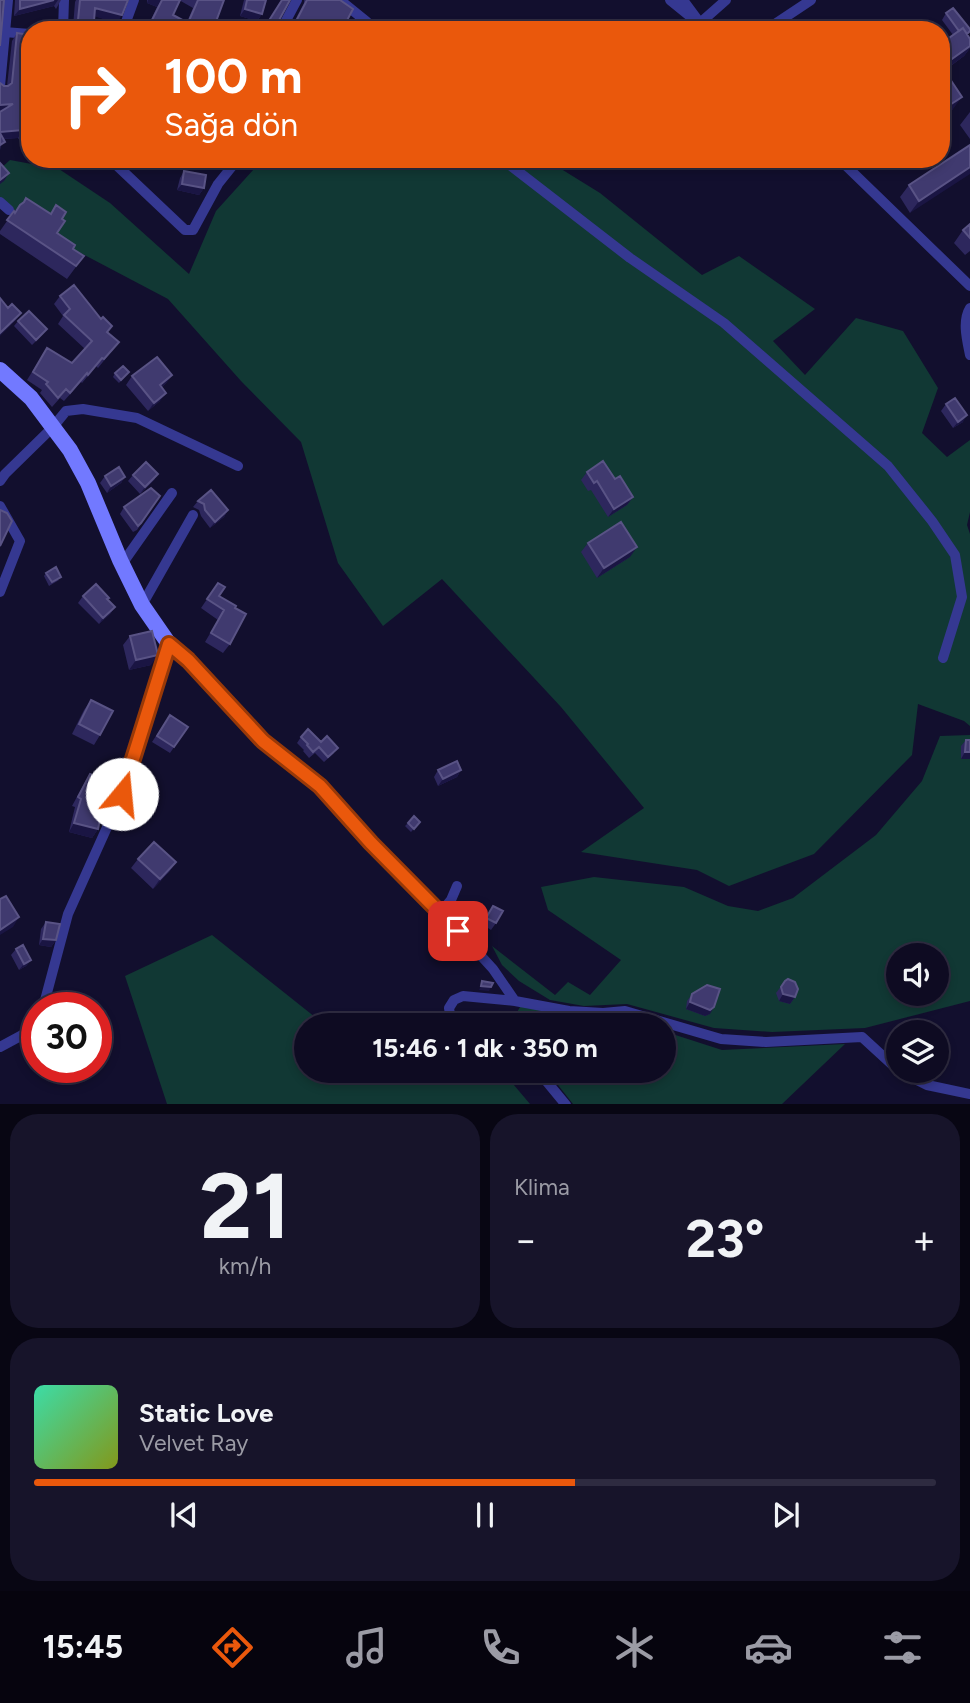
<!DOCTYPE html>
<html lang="tr">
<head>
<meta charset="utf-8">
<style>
  :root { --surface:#0e0b22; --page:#17142a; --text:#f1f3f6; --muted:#9b9ba5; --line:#2e2b40; --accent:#ea580c }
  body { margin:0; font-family:Figtree,sans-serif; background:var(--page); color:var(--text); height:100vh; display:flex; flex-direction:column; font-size:26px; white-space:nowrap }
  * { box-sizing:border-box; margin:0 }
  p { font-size:23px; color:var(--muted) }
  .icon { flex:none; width:38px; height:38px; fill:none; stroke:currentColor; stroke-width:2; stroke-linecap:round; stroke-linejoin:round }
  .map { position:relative; height:1104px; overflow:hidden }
  .details { display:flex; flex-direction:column; gap:10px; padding:10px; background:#080613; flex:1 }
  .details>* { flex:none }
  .hud { position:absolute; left:21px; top:21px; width:929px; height:147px; border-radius:28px; box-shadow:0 4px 10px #0003,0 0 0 2px var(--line); background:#ea580c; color:#fff; overflow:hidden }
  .fabs { position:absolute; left:886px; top:943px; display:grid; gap:14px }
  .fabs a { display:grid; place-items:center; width:63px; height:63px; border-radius:50%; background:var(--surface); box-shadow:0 4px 10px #0003,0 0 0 2px var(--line); font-size:35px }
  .speed { position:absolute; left:21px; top:992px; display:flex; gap:14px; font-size:35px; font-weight:700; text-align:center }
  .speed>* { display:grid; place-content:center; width:91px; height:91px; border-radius:50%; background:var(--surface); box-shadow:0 4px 10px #0003,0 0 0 2px var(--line); line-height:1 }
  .speed .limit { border:10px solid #d22; background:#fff; color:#111 }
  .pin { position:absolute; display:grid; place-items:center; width:60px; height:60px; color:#fff; margin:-30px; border-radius:14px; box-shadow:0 4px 10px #0006 }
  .me { position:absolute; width:77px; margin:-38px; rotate:17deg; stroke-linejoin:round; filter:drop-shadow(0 0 5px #0008) }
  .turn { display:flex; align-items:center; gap:24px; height:147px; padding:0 28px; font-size:32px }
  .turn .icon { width:91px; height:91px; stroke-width:2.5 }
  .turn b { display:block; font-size:49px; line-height:60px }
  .big { font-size:52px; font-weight:700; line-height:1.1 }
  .details .widget { flex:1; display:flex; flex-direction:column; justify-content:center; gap:10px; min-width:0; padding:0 24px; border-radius:28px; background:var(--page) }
  .details .dial { align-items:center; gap:0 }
  .dial b { font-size:91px; line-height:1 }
  .song { display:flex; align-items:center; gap:21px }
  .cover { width:84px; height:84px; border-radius:10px; background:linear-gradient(135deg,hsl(160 70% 55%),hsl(70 70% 35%)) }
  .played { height:7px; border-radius:4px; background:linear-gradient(90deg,var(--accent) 60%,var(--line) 60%) }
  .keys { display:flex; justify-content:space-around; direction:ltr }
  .heat { display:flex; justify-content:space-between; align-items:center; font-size:38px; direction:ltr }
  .details .tiles { flex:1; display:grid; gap:10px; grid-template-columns:1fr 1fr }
  .widget:last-child { grid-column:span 2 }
  .trip { position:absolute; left:294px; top:1013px; width:382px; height:70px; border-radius:35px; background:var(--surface); box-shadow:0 4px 10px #0003,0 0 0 2px var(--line); font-weight:700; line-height:70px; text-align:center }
  .tab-bar { display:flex; height:112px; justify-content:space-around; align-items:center; background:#06040e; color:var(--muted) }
  .tab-bar .icon { width:49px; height:49px }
  .tab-bar .active { color:var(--accent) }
  .tab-bar b { font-size:32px; color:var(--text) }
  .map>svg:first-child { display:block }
</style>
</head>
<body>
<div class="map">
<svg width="970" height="1105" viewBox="0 0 970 1105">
  <rect width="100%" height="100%" fill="#120f2e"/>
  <path fill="#113834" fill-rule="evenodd" d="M263 159H545L600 193 702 275 739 256 815 309 773 341 805 375 856 318 903 331 938 388 922 433 947 457 970 440V512L967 525 970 534V726L964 721 918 704 912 755 814 854 729 886 697 870 581 852 644 808 561 707 442 579 383 626 338 563 301 442 241 381 168 299 56 240 0 199V169L10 160 59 169 110 203 189 274 216 211Z
    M970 735V1001L865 1028 772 1032 714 1028 627 1004 584 1006 550 1000 519 981 502 965 492 946 555 995 568 982 590 995 621 960 548 910 541 887 594 877 684 887 728 906 758 911 793 898 876 835 922 781 940 736ZM898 956H936V994H898Z
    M212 935 325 1025 306 1026V1071H502L530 1104H167L125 976Z
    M523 1002 583 1025 511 1026 510 1024Z
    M663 1031 722 1050 845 1044 782 1104H573L547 1071H663Z"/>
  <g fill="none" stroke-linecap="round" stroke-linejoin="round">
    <path stroke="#353891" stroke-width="10" d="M340 0 367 22 373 30
      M670 0 707 30
      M683 0 700 23 726 0
      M63 30 64 0
      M123 30 134 0
      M281 30 297 0
      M766 30 811 0
      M4 32 30 34
      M0 86 8 0
      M110 159 185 230H193L218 184 238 159
      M502 159 630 258 724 323 888 466 932 521 955 555 962 597 943 658
      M839 159 970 286
      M0 202 9 210
      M970 308C962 321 967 340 970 355
      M0 481 5 474 53 427 66 411 83 409 137 418 238 466
      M0 506 20 541 0 592
      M122 564 172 493
      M142 605 193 515
      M371 843 441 912 493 969 515 1001 463 996 454 1000 449 1008C450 1015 451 1022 457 1026
      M441 912 451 900 457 886
      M515 1001 569 1011 603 1013 625 1011 721 1039 766 1042 862 1037 898 1070
      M42 1008 44 1004 68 914 122 794 169 644
      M0 1047 26 1033 37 1016
      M538 1071 566 1105
      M899 1071 927 1085 970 1094"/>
    <path stroke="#7279ff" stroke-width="16" d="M0 370 31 398 70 450 88 483 120 560 142 605 169 644 188 660 263 741 320 786 371 843"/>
  </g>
  <path fill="#2d275d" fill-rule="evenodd" d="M15 0H61L56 9 54 6 14 16Z
    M76 0H128L117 23 95 16 89 28 73 27 75 2Z
    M147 0H224L214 27 220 30H146L157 7 147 3ZM179 0 193 8 187 22 173 15Z
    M244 0H266L262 14 257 21 240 16Z
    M304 0H340L291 28 304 3Z
    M946 13 970 31 967 35 970 39V48L964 56 944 71 953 109 942 117V43L953 35 942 20Z
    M17 33 27 113H30L29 154 18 138 3 139 0 150 4 86H7L12 41Z
    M970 112V139L960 125Z
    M970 145 910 213 900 197 909 185Z
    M184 171 204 188 199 195 177 190 180 178Z
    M26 198 51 214 62 219 57 233 73 249 84 256 67 279 0 234V231L14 211 15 213Z
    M970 224V251L965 255 954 243 963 230Z
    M60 296 119 342 98 368 96 366 82 383 81 382 64 401 60 398 52 407 40 393 42 390 27 380 47 348 72 363 85 349 58 324 63 316 54 304Z
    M18 321 43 334 32 345 14 326Z
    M145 368 172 375 166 383 162 387 160 401 148 411 126 385 132 376Z
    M129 372 119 383 113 377 115 373Z
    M946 404 963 422 953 428 941 411Z
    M587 472 633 497 627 505 608 517 591 490 588 491 581 480Z
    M158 474 154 480 140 494 128 481 133 475Z
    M105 476 125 477 121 483 107 493 100 483Z
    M160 496 137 530 133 532 120 514 124 507Z
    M198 501 228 510 224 517 210 528 201 516 199 510 193 507Z
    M588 543 630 557 597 578 581 552Z
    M46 573 59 580 49 586 44 576Z
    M218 583 219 596 235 608 230 644 223 653 205 642 218 620 201 608Z
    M83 596 107 600 115 607 110 614 99 624 78 603Z
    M130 636 151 665 129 670 123 645Z
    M91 700 100 735 94 745 72 734 84 710Z
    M170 715 188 727 170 753 152 742Z
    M301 737 334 753 324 762 315 753 309 758 303 751 304 750 297 743Z
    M966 740 970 759H961V746Z
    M438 770H461L457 777 438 786 434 777Z
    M90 774 100 810 98 829 92 838 69 832 75 807 72 806 85 782Z
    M420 822 411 832 405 826 408 823Z
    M138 859 176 862 169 872 153 889 131 868Z
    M493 906 496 923 491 930 482 924Z
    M46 922 56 940 51 947 39 945 41 929Z
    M16 949 31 960 26 966 19 970 11 955Z
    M785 981 795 997 790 1004 779 1001 776 993Z
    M692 994 710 1014 705 1016 686 1009 687 1001Z"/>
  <path fill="#1a1543" d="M54 0H58L54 6 14 16 20 9Z
    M148 0H162L157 7 147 3Z
    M95 8 122 15 117 23 90 15Z
    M245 9 262 14 257 21 240 16Z
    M78 20 94 21 89 28 73 27Z
    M970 46V48L964 56 942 72V66Z
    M962 97 953 109 942 117V110Z
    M13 104 0 112V105Z
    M23 130 18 138 0 139V132Z
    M970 167V174L910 213 919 201Z
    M9 173 4 181 0 184V180Z
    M182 184 204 188 199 195 177 190Z
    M21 313 17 319 0 336V333Z
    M172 375 166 383 154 394 160 385Z
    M166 393 160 401 148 411 154 403Z
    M967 415 963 422 953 428 958 422Z
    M158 474 154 480 140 494 145 487Z
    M125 477 121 483 107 493 111 486Z
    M633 497 627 505 608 517 614 509Z
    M228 510 224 517 210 528 215 522Z
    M637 547 630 557 597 578 604 568Z
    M115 607 110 614 99 624 103 618Z
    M158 655 151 665 129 670 136 660Z
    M965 752H970V759H961Z
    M461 770 457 777 438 786 443 779Z
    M74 823 98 829 92 838 69 832Z
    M176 862 169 872 153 889 160 879Z
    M19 917 13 927 0 935V930Z
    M43 939 56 940 51 947 39 945Z
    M31 960 26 966 19 970 24 964Z
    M481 986 491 987 489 991 479 990Z
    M783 994 795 997 790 1004 779 1001Z
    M690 1002 714 1007 710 1014 705 1016 686 1009Z"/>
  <path fill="#403a6f" stroke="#595385" stroke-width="2" d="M0 0H4L0 46Z
    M20 0H54L20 9Z
    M80 0H128L122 15 95 8 94 21 78 20Z
    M162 0H180L173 15 188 23 198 0H224L214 27 220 30H161L150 24Z
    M247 0H266L262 14 245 9Z
    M282 0H290L278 22 280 27 283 30H263Z
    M307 0H340L353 9 342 30H288L293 27Z
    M953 8 970 29V31L967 34 963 28 959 31 946 13Z
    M963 28 970 39V46L942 66V43Z
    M17 33 30 35V99L27 113H30V140L23 130 0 132V112L13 104 0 105V83L4 86H8L12 83Z
    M942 67 962 97 942 110Z
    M0 133 5 142 0 145Z
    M970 145V167L919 201 909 185Z
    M0 163 9 173 0 180Z
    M184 171 206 175 204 188 182 184Z
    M26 198 51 214 56 205 66 212 62 219 65 221 57 233 75 245 73 249 84 256 76 266 7 220 14 211 15 213 20 205 24 202Z
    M970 224V238L963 230Z
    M74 285 101 319 103 317 112 326 107 332 119 342 104 359 102 358 88 375 87 373 70 393 66 389 58 398 46 384 48 382 33 372 47 348 72 363 92 341 64 315 70 309 60 296Z
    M0 298 8 308 12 304 21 313 0 333Z
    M29 311 47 329 36 340 18 321Z
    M157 357 172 375 160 385 166 393 154 403 132 376Z
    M123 366 129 372 121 380 115 373Z
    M955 398 967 415 958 422 946 404Z
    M603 461 615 479 620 476 633 497 614 509 597 481 594 483 587 472Z
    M146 462 158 474 145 487 133 475Z
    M119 467 125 477 111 486 105 476Z
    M151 488 160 496 141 523 138 526 124 507Z
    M211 490 228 510 215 522 205 510 204 504 198 501Z
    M0 510 7 513 12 521 0 546Z
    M621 522 637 547 604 568 588 543Z
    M56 567 61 577 52 582 46 573Z
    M218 583 225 587 219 596 236 606 235 608 246 614 230 644 211 633 224 610 207 599Z
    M96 584 109 598 107 599 115 607 103 618 83 596Z
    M152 631 158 655 136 660 130 636Z
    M91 700 113 711 100 735 79 724Z
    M170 715 188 727 174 747 157 736Z
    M308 729 321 742 327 736 338 748 328 757 319 747 313 752 307 745 308 744 301 737Z
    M966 740H970V752H965Z
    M457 761 461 770 443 779 438 770Z
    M90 774 113 786 100 810 102 811 98 829 74 823 81 799 78 797Z
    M414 816 420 822 414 829 408 823Z
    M154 842 176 862 160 879 138 859Z
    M6 896 19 917 0 930V899Z
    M493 906 503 911 496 923 486 918Z
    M46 922 60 924 56 940 43 939Z
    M23 945 31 960 24 964 16 949Z
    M788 979 795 982 798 989 795 997 783 994 781 987 785 981Z
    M482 981 493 983 491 987 481 986Z
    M707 985 720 989 714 1007 710 1010 690 1002 692 994Z"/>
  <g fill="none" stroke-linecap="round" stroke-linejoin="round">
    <defs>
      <path id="route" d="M122 794 169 644 188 660 263 741 320 786 371 843 458 931"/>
    </defs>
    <use href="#route" stroke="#983908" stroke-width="18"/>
    <use href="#route" stroke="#ea580c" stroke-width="12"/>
  </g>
</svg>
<div class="fabs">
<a><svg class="icon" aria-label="sound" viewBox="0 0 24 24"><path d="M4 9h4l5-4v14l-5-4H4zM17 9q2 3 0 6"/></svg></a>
<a><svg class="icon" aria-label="layers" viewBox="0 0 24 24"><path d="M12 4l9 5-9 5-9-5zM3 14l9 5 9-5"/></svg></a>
</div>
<div class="speed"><div class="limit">30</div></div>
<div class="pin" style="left:458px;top:931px;background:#d93025"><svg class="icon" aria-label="arrive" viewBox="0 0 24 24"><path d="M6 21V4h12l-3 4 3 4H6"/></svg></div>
<svg class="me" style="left:122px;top:794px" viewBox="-20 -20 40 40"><circle r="19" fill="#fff"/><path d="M0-13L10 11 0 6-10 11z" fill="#ea580c"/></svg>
<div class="trip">15:46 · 1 dk · 350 m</div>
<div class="hud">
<div class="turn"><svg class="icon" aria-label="right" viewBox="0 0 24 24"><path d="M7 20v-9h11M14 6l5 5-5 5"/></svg><div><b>100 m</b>Sağa dön</div></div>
</div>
</div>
<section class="details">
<div class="tiles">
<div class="widget dial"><b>21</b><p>km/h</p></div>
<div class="widget"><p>Klima</p>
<div class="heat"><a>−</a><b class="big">23°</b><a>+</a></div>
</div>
<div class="widget">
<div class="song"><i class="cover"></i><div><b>Static Love</b><p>Velvet Ray</p></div></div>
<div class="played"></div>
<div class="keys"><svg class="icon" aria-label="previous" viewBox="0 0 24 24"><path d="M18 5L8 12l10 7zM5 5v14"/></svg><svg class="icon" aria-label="pause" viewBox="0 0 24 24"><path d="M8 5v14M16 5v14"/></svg><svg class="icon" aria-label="next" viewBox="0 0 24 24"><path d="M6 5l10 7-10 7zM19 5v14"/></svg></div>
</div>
</div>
</section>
<nav class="tab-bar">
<b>15:45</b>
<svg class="icon active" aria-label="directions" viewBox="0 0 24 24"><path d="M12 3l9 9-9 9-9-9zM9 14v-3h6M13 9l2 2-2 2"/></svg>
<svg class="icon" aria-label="music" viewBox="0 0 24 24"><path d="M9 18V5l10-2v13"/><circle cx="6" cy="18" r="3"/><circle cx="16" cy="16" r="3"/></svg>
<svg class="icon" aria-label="phone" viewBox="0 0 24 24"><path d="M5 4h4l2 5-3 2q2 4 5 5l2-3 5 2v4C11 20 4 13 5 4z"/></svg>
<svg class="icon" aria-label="climate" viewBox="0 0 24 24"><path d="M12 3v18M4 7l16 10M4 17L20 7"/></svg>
<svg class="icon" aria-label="car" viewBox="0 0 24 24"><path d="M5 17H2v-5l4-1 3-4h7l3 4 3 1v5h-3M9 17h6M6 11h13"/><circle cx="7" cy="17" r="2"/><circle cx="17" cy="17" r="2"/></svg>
<svg class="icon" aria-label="filters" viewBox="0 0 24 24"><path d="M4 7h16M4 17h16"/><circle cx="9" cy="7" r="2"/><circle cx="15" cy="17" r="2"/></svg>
</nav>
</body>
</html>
